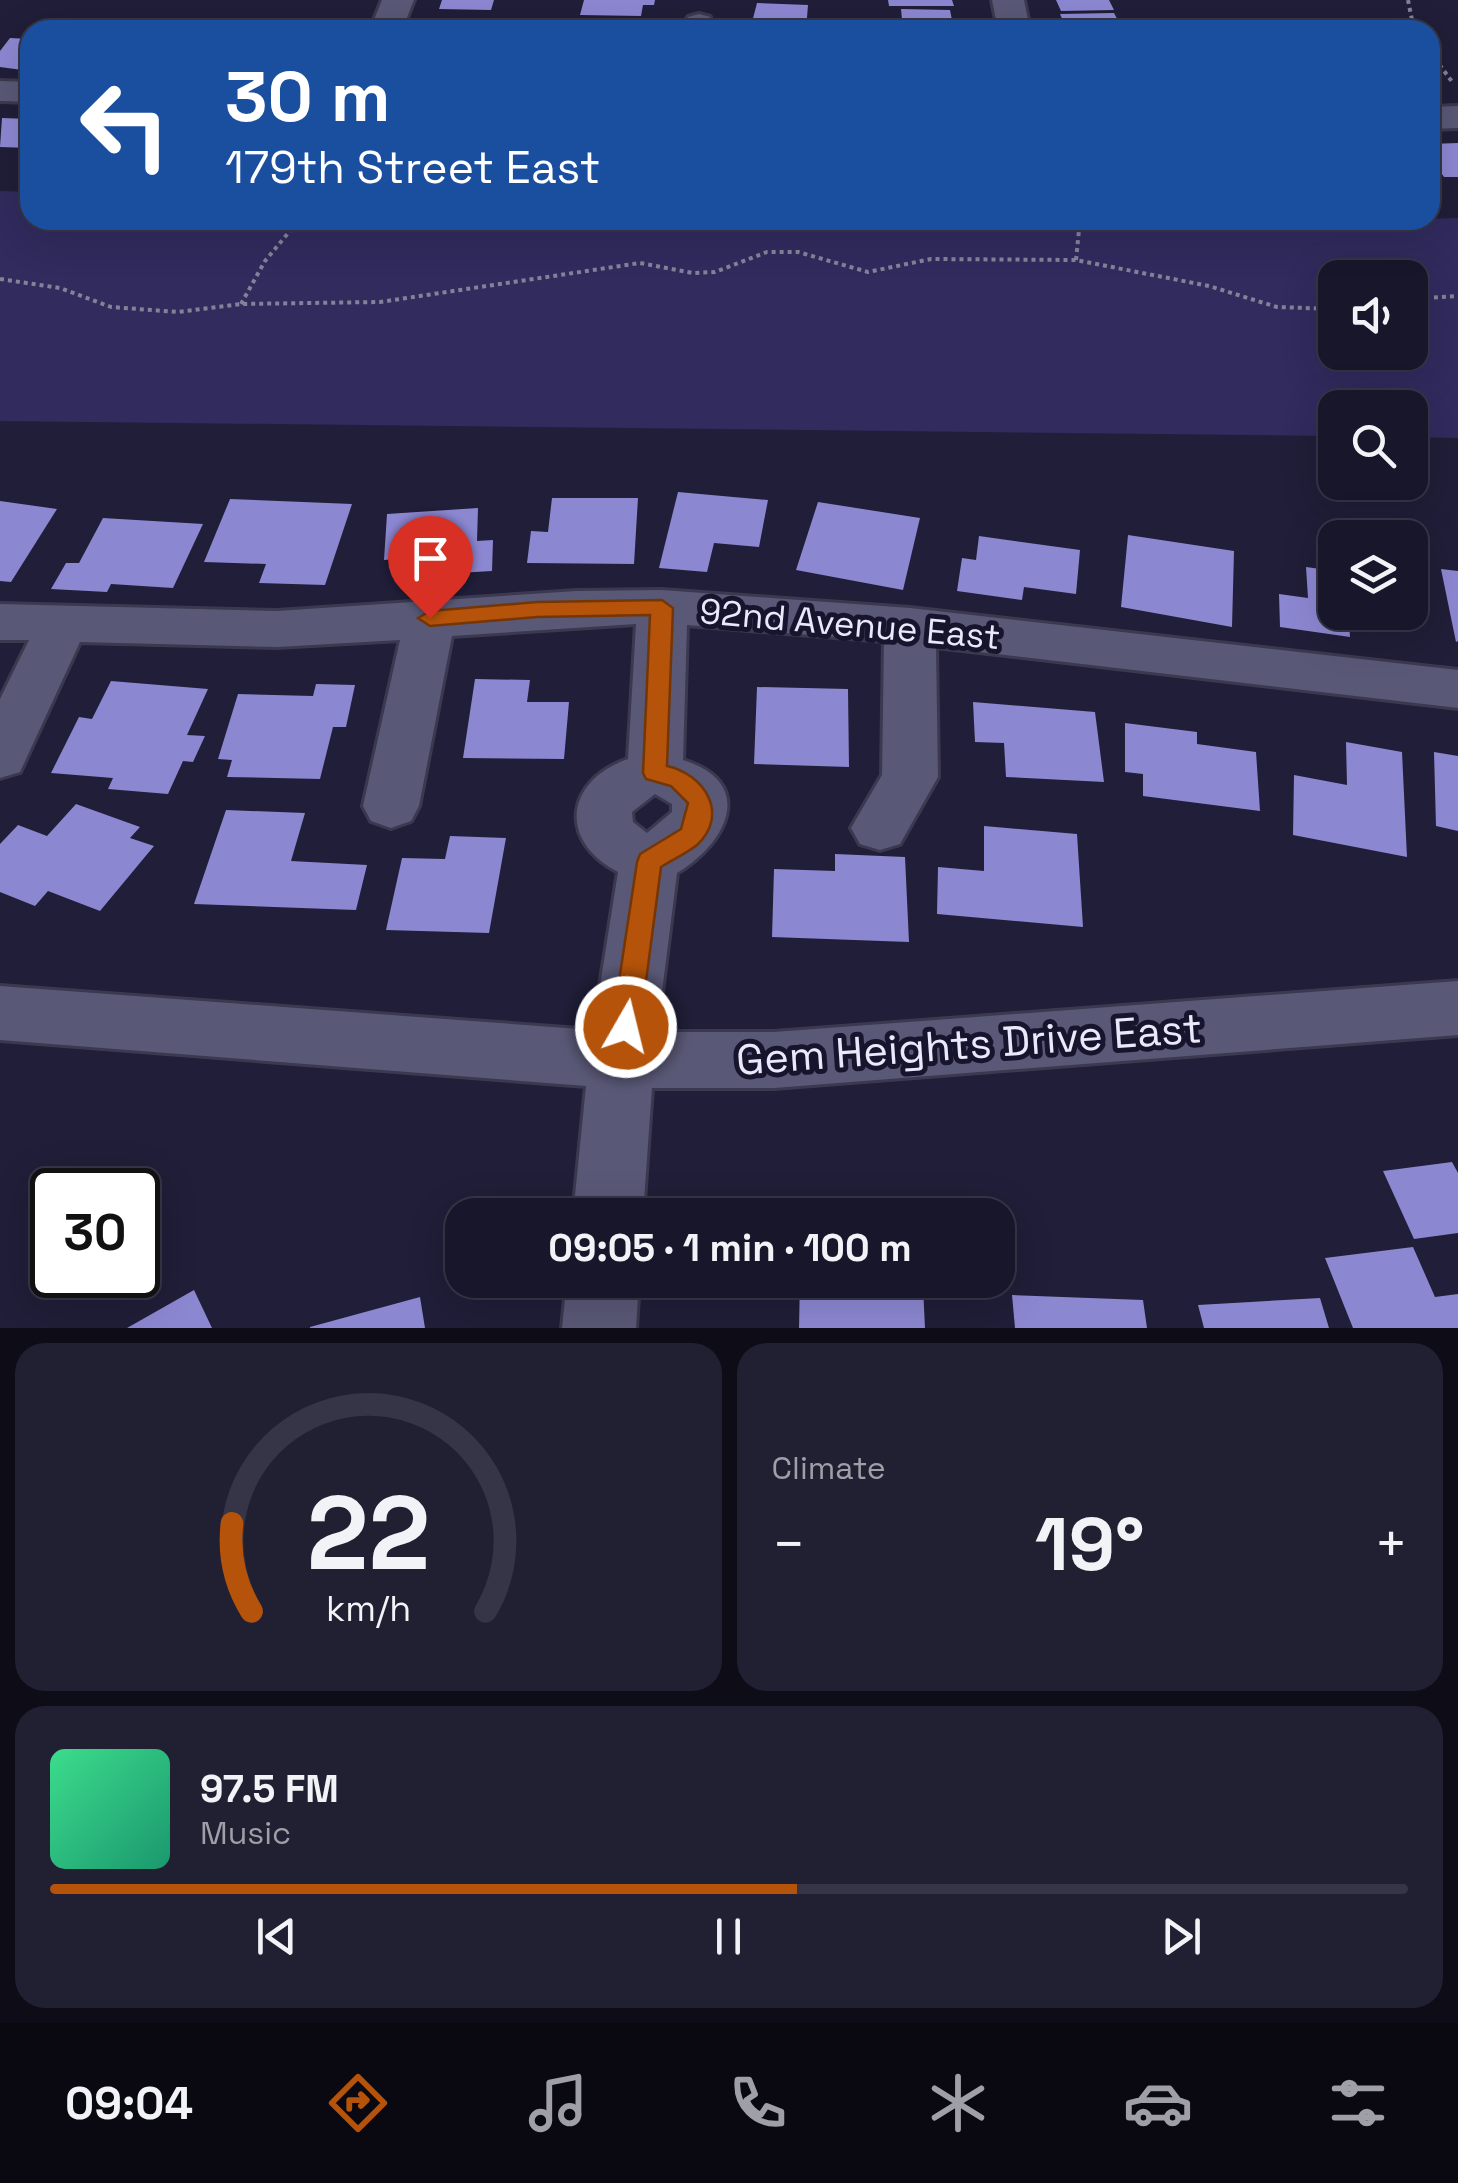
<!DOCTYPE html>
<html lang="en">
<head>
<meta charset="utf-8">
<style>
  :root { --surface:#18162a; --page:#211f32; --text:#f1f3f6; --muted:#9f9fa8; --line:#363547; --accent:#b45309 }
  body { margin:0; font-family:"Space Grotesk",sans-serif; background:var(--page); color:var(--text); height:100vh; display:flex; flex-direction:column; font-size:38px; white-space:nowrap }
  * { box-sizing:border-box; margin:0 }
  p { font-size:32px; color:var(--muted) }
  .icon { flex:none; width:55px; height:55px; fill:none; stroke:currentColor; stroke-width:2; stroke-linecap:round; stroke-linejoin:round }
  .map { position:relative; height:1328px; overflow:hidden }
  .details { display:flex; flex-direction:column; gap:15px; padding:15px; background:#0d0c17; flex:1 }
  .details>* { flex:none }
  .banner { position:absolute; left:20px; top:20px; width:1420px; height:210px; border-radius:30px; box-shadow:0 10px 40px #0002,0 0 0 2px var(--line); background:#1a4fa0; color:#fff; overflow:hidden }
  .controls { position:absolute; left:1318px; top:260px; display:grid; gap:20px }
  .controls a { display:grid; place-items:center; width:110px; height:110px; border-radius:20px; background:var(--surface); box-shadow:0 10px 40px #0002,0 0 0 2px var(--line); font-size:50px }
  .speed { position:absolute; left:30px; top:1168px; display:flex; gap:20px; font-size:50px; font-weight:700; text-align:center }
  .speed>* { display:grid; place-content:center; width:130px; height:130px; border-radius:50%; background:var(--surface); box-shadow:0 10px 40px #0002,0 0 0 2px var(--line); line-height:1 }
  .speed .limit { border:5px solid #111; border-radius:15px; background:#fff; color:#111 }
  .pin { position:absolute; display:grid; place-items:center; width:85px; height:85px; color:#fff; margin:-102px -42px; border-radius:50% 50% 50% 0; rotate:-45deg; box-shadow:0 0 10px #0007 }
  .pin .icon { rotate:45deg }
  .me { position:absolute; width:110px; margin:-55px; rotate:8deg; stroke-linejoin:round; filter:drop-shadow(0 0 8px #0008) }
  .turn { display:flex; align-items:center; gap:35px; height:210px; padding:0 40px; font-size:45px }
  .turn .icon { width:130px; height:130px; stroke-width:2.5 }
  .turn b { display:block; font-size:70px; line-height:85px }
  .big { font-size:75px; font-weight:600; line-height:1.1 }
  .details .tile { flex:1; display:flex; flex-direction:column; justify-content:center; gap:15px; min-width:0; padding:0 35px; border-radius:30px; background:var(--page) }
  .details .dial { align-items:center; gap:0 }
  .dial svg { height:260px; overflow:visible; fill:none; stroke:var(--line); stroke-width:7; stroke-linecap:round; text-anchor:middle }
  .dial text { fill:var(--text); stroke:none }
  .song { display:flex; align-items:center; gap:30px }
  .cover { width:120px; height:120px; border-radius:15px; background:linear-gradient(135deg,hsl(150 70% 55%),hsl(160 70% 35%)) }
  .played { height:10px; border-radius:5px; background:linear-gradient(90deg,var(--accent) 55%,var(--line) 55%) }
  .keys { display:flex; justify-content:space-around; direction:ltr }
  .heat { display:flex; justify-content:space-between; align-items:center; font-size:55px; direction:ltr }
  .details .tiles { flex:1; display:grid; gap:15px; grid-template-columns:1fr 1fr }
  .tile:last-child { grid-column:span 2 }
  .trip { position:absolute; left:445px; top:1198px; width:570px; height:100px; border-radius:30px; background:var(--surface); box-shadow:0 10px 40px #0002,0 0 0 2px var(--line); font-weight:600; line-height:100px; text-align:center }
  .dock { display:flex; height:160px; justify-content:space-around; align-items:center; background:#0a0911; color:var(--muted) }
  .dock .icon { width:70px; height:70px }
  .dock .selected { color:var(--accent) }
  .dock b { font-size:45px; color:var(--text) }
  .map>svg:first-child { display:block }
</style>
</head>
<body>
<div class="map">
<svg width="1458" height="1328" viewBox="0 0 1458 1328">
  <rect width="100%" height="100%" fill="#201e38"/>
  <path fill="#312b5e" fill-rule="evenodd" d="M0 191 30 192V220H912L1121 227 1458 218V438L1410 437V408H1335V436L0 421ZM1335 278H1410V352H1335Z"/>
  <path fill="#8c87d1" d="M442 0H494L491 10 439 9Z
    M584 0H655L654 5H643L641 16 580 15Z
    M888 0H952L954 6H889Z
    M1056 0H1109L1114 10 1061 11Z
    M757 3 808 5 806 30H750Z
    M901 9 950 10 954 30H903Z
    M1114 13 1123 30H1067L1060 14Z
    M441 19H491L488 30H438Z
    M578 19 642 20 641 30H576Z
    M10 38 30 39V71L0 67V51Z
    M2 118 30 119V148L0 147Z
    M1458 143V177H1444L1430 157V144Z
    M678 492 768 500 759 547 714 543 707 572 659 568Z
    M552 498H638L634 564 527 563 531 531 548 532Z
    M230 499 352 504 325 585 259 583 266 564 204 562Z
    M0 501 57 509 11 582 0 581Z
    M818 502 920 518 903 590 796 570Z
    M478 508 477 541 493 540 492 571 423 575 424 557 384 560 387 514Z
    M103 518 203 524 173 588 111 584 107 592 51 589 66 563H79Z
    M1128 535 1234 551 1232 627 1121 607Z
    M979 536 1080 550 1076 594 1024 587 1022 600 957 591 962 558 976 560Z
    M1306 567 1335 571V612H1398L1400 629 1349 622 1350 637 1280 627 1279 594 1308 598Z
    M1441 569 1458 571V641L1456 642Z
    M475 679 530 680 527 702H569L564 759 463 758Z
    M111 681 208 689 187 735 205 736 193 762 183 761 168 794 108 789 113 778 51 773 79 717 92 719Z
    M316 684 355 685 346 727H333L320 779 227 777 232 760 218 759 238 694 313 696Z
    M757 687 848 689 849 767 754 764Z
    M973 702 1095 712 1104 782 1006 777 1004 743 975 742Z
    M1125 723 1197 732V744L1256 752 1260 811 1143 796V774L1125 772Z
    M1346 742 1402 752 1407 857 1293 835 1294 775 1347 785Z
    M1434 752 1458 756V831L1436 826Z
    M76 804 140 827 130 838 154 846 100 911 48 891 35 906 0 892V844L18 825 47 836Z
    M226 810 305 813 291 861 367 865 356 910 194 904Z
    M984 826 1077 834 1083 927 937 914 938 867 984 871Z
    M450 836 506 838 489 933 386 930 402 858 445 859Z
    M835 854 905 857 909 942 772 937 774 869 835 871Z
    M1452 1162 1458 1173V1233L1414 1239 1383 1171Z
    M1413 1247 1435 1297 1458 1294V1328H1353L1325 1258Z
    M800 1280 923 1286 925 1328H799Z
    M194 1290 212 1328H127Z
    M1012 1295 1143 1300 1147 1328H1015Z
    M420 1297 425 1328H310V1327Z
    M1320 1298 1329 1328H1204L1198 1305Z"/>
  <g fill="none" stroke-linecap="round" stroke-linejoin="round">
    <defs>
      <path id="minor" d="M382 0H414L402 30H370Z
        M992 0H1024L1030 30H998Z
        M699 14 710 17 714 30H682L688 17Z
        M0 81 30 82V102L0 101Z
        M1458 106V128L1430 129V107Z
        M662 590 910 608 1458 670V708L936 647 938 777 900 844 880 850 860 844 851 828 882 775 884 641 687 625 683 760C757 783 727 843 677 873L657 1032H774L1458 981V1035L774 1088H652L643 1215H573L586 1086 0 1040V986L593 1030 618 872C558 841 565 781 628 759L636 624 452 636 419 806 411 821 391 828 371 821 363 806 400 640 277 647 80 642 20 772 0 778V699L29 640H0V604L277 611 576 591ZM655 794 672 804V812L647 833 633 822 632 812Z
        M567 1280H639L636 1328H562Z"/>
    </defs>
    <use href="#minor" stroke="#3b394f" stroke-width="6"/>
    <path stroke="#838298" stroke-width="4" stroke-dasharray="4 4" stroke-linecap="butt" d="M1408 0 1414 30
      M1430 52 1453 83
      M1076 260 1080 220
      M0 279 60 288 111 307 178 312 241 304 380 302 640 263 693 273 715 272 767 252H798L868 272 931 259 1076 260 1209 286 1277 307 1335 309
      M1410 299 1458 296
      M241 304 265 261 299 220"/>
    <use href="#minor" fill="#595876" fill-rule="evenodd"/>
  </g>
  <path fill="#b45309" stroke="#753606" stroke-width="2.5" d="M662 600 673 608 667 766C704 774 730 814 697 845 687 853 672 860 661 867L640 1027 636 1036 626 1039 616 1036 612 1027 637 862 640 854 681 829 688 803 671 786 646 779 643 773 650 615 537 617 430 626 418 618 430 611 537 602Z"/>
  <g text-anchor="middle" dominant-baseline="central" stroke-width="10" stroke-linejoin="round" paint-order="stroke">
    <g font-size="35" fill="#e9e9fb" stroke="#17142d">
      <text transform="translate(850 624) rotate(5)">92nd Avenue East</text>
    </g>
    <g font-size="42" fill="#e9e9fb" stroke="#17142d">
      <text transform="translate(969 1044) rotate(-4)">Gem Heights Drive East</text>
    </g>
  </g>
</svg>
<div class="controls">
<a><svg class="icon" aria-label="sound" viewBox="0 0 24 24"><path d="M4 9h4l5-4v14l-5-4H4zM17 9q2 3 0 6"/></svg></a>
<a><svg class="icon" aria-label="search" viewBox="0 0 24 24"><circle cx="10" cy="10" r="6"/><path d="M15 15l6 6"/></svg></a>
<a><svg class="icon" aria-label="layers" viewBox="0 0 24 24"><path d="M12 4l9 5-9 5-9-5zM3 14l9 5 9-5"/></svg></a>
</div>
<div class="speed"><div class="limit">30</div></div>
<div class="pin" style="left:430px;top:618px;background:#d93025"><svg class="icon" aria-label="arrive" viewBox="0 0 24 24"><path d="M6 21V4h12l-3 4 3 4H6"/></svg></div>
<svg class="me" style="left:626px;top:1027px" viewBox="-20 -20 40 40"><circle r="17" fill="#b45309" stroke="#fff" stroke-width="3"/><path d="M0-11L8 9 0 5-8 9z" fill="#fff"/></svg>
<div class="trip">09:05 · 1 min · 100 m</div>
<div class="banner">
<div class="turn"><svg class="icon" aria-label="left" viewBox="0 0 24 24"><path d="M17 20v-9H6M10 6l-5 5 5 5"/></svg><div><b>30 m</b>179th Street East</div></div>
</div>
</div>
<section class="details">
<div class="tiles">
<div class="tile dial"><svg viewBox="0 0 100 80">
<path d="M14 69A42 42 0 1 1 86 69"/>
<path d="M14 69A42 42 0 0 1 8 42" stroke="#b45309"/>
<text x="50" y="56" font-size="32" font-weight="700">22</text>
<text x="50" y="72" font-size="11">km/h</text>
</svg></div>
<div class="tile"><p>Climate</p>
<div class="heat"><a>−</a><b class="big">19°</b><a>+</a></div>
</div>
<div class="tile">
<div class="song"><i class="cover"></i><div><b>97.5 FM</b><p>Music</p></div></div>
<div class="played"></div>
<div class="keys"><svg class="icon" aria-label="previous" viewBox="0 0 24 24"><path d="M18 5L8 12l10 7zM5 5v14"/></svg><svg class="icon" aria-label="pause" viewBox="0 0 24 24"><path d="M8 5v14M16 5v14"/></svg><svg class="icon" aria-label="next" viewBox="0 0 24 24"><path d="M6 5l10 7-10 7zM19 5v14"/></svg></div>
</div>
</div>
</section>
<nav class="dock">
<b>09:04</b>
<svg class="icon selected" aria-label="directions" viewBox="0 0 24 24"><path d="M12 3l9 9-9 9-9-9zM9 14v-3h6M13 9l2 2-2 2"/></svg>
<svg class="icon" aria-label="music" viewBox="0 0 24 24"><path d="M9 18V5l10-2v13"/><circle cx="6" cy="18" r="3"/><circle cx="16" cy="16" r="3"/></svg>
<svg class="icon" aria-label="phone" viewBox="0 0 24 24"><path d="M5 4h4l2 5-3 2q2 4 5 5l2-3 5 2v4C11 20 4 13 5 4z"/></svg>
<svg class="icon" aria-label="climate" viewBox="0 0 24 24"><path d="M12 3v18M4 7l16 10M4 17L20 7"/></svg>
<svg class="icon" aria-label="car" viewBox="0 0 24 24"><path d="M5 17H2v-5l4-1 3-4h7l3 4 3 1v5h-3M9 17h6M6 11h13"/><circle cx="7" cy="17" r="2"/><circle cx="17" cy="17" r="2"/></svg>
<svg class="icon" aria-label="filters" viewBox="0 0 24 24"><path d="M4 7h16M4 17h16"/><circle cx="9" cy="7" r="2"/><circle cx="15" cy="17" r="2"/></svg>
</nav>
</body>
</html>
